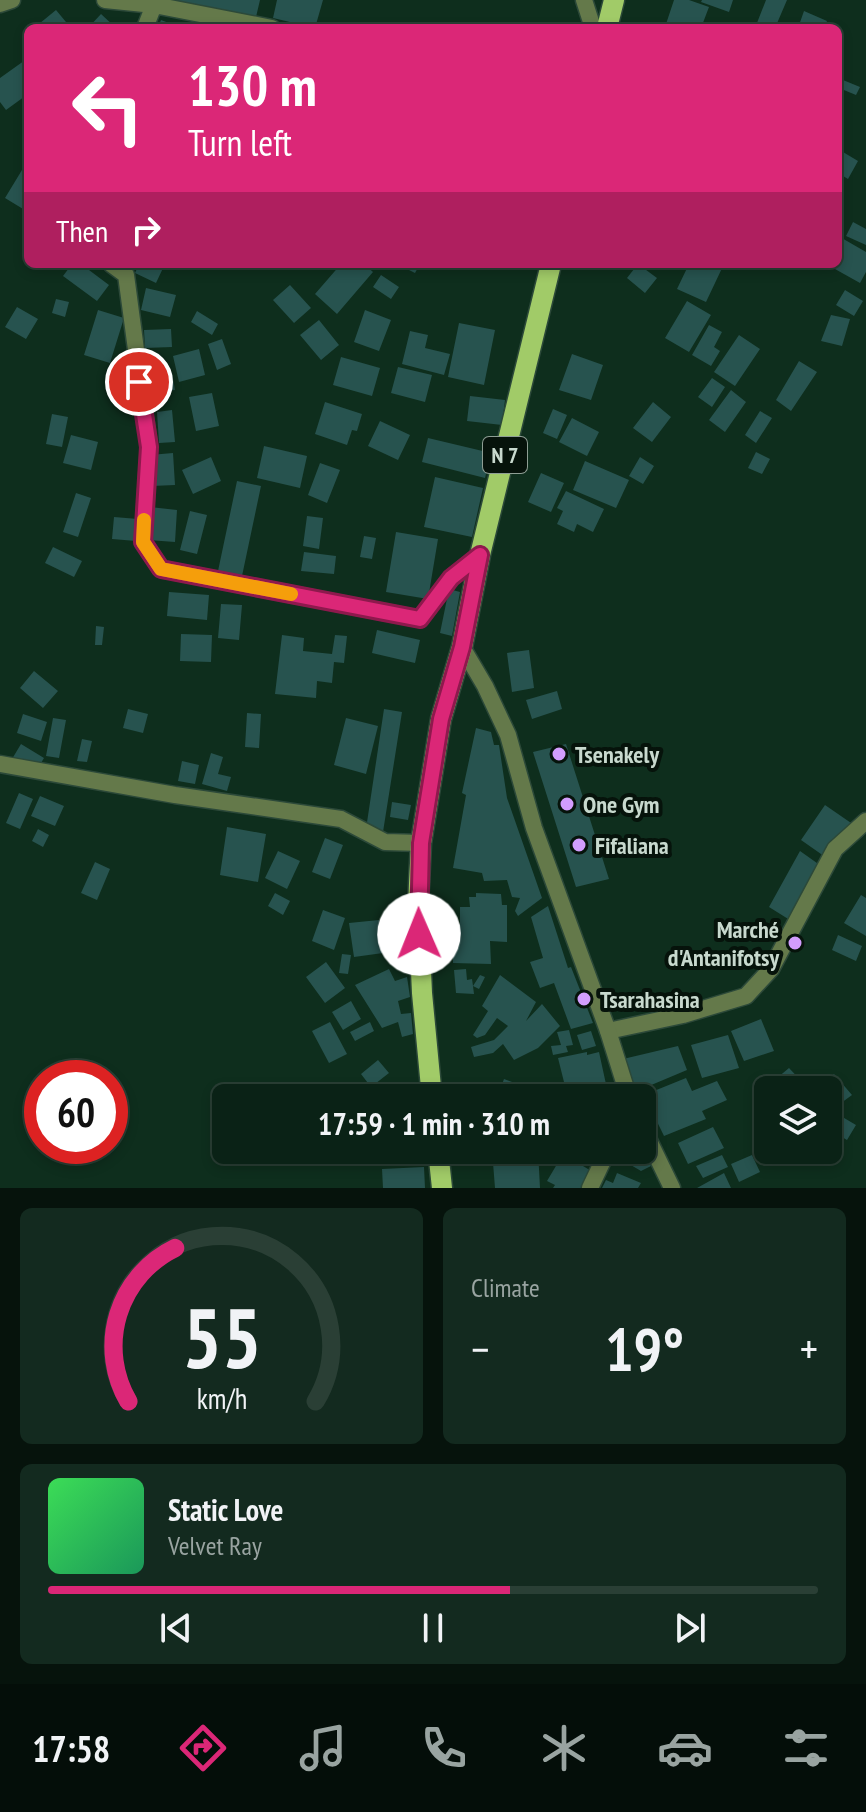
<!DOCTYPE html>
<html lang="en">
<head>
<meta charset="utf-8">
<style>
  :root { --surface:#0a2216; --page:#132a1f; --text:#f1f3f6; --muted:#99a4a1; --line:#2a3f35; --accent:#db2777 }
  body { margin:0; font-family:"PT Sans Narrow",sans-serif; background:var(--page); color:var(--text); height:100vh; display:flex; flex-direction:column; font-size:30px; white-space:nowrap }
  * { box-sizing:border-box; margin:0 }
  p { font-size:26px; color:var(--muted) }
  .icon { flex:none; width:44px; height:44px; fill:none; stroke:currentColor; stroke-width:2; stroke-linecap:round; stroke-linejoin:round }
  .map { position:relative; height:1188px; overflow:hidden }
  .panel { display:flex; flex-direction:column; gap:20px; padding:20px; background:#06130c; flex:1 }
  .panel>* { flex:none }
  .banner { position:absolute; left:24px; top:24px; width:818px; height:244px; border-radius:12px; box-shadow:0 4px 12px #0003,0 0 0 2px var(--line); background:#db2777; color:#fff; overflow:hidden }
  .fabs { position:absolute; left:754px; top:1076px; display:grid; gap:16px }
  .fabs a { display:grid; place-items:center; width:88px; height:88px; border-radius:12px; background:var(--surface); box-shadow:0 4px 12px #0003,0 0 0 2px var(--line); font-size:40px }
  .speed { position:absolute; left:24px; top:1060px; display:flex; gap:16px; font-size:40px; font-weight:700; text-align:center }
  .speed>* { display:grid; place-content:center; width:104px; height:104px; border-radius:50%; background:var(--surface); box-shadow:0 4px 12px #0003,0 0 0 2px var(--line); line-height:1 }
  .speed .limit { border:12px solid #d22; background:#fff; color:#111 }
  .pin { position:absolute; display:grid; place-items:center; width:68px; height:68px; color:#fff; margin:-34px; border:4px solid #fff; border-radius:50%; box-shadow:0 2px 8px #0007 }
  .me { position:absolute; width:88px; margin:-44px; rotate:359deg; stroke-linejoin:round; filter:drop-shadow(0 0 6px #0008) }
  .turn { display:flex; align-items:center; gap:28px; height:168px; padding:0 32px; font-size:36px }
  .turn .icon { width:104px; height:104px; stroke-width:2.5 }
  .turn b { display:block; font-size:56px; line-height:68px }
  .then { display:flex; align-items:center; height:76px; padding:0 32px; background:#0003; gap:16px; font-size:30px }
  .big { font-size:60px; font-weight:700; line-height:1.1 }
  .panel .tile { flex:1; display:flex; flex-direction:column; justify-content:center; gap:12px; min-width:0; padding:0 28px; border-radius:12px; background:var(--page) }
  .panel .dial { align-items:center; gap:0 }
  .dial svg { height:208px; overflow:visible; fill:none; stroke:var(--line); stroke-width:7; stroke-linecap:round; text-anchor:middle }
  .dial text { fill:var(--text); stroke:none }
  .song { display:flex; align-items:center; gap:24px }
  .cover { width:96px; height:96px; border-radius:12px; background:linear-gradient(135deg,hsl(130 70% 55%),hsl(150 70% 35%)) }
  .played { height:8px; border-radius:4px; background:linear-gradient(90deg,var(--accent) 60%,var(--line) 60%) }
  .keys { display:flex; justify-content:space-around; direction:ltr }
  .heat { display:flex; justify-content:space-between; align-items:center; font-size:44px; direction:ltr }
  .panel .tiles { flex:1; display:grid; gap:20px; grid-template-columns:1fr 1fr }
  .tile:last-child { grid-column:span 2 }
  .trip { position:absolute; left:212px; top:1084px; width:444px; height:80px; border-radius:12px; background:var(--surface); box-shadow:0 4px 12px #0003,0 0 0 2px var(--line); font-weight:700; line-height:80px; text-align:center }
  .dock { display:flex; height:128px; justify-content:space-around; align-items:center; background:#040e09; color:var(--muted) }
  .dock .icon { width:56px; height:56px }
  .dock .active { color:var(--accent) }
  .dock b { font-size:36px; color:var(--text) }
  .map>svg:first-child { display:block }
</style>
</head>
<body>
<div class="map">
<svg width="866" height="1188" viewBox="0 0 866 1188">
  <rect width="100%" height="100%" fill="#0e2e1d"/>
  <path fill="#27534f" d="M174 0H260L256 17Z
    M277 0H323L315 28 273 18Z
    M674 0H689L709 7 701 28 665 27Z
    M702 0H733L729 12 701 2Z
    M766 0H787L775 28H755Z
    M56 10 71 28H34Z
    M804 11 827 21 824 28H798Z
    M101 14 116 28H88Z
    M161 20 182 28H158Z
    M28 58V94L6 110 0 102V78Z
    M843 80 860 87 856 95 839 88Z
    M838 149 858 161 848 179 838 173Z
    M22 170 28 174V212L5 198Z
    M853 222 866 229V245L846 236Z
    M840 237 866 252V272L860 283 826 264H838Z
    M72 264H81L109 285 97 301 63 276Z
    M139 264 164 266 156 283 135 273Z
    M341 264H364L373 272 337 314 315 294Z
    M397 264H420L415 273Z
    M638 264 657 278 645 293 627 278Z
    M689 264H724L706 302 677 289Z
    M381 275 399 287 391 299 373 287Z
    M290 285 311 308 294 323 273 300Z
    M146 288 176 295 170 317 141 310Z
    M845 290 863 301 854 316 836 305Z
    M56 299 69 302 65 317 52 313Z
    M687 301 711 315 689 352 665 338Z
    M17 307 38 319 26 339 5 327Z
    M98 310 124 318 110 363 84 355Z
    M365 310 391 320 379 351 354 342Z
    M197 311 218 324 212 335 191 322Z
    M831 315 850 319 842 346 821 341Z
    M319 320 339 345 321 360 300 335Z
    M459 323 495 330 484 385 448 377Z
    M709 325 722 332 714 347 720 351 711 366 692 355Z
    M171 329 172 347 145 348 144 330Z
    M410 331 428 335 425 348 450 354 444 375 402 364Z
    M739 335 760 349 735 386 714 372Z
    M222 339 231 364 217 370 208 344Z
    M199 349 205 375 179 382 173 356Z
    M572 354 603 365 591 400 559 390Z
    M341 357 380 368 372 396 333 385Z
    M799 361 817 372 791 411 776 400Z
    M398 367 432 375 425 402 391 393Z
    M172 373 175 390 154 393 152 376Z
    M712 378 725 387 712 407 698 397Z
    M731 390 746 402 725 432 709 420Z
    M212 393 219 426 196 431 189 397Z
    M470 396 505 400 502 425 467 421Z
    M325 402 362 414 357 431 352 430 347 445 315 434Z
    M653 402 671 417 652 442 633 428Z
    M553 409 567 415 557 439 543 433Z
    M172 410 175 442 159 443 157 412Z
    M760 411 772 418 756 443 745 435Z
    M52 414 68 417 62 447 46 444Z
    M572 418 599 432 587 456 559 442Z
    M380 421 410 435 398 460 368 446Z
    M71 435 98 442 91 470 63 463Z
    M428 438 491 453 485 478 422 462Z
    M264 446 307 456 300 488 257 478Z
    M756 452 770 459 762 474 748 468Z
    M173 453 175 485 152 486 150 455Z
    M211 457 221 481 193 494 182 470Z
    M640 457 654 466 643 484 629 476Z
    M585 461 629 480 616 508 573 490Z
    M320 463 340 470 327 503 308 495Z
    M541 473 564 483 551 512 528 502Z
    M435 477 483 488 472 537 424 527Z
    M237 481 261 486 242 576 218 571Z
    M566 491 604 509 593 532 577 524 574 532 557 524 563 511 557 508Z
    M76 493 91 498 78 537 63 532Z
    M150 507 177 510 175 542 148 540Z
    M190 511 207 515 197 554 180 550Z
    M307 516 323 518 319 549 303 546Z
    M114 517 138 519 136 541 112 539Z
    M396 532 438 539 428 599 386 592Z
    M364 536 376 538 372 559 360 557Z
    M53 547 82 561 74 577 45 563Z
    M304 552 336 556 334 574 301 571Z
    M449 589 460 592 452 636 440 633Z
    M169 592 209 595 207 620 167 616Z
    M221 604 242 605 239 640 218 638Z
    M96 626 104 627 102 645H95Z
    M377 630 420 640 415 663 372 653Z
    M181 634 212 635 211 662 180 661Z
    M282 635 304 638 303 651 332 654 335 635 347 636 344 663 334 662 332 683 317 681 316 698 275 694Z
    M529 650 534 688 512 692 507 653Z
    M34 671 58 691 43 708 20 688Z
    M557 691 562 709 532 719 526 700Z
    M128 709 148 714 143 733 123 728Z
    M384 709 402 712 383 832 366 829Z
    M247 713 261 714 259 748 245 747Z
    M23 714 47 722 41 741 17 733Z
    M53 718 66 720 59 758 46 756Z
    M346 718 378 726 366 774 334 765Z
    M476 728 491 732 494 745H499L507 798 542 898 518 916 515 911 520 898 512 897 507 880 484 881 482 873 453 868 466 795 462 793Z
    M82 739 92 741 87 762 77 761Z
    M21 744 44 758 35 773 12 759Z
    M566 744 609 879 576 887 533 752Z
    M211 753 223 757 218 774 231 777 227 791 202 784Z
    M182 761 199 765 195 784 178 781Z
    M19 793 33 799 20 829 6 823Z
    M40 796 64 806 55 826 31 816Z
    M392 802 411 805 408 820 390 817Z
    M825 805 854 825 831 861 801 840Z
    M227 827 266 834 258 882 220 875Z
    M38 829 49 835 43 847 32 841Z
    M325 838 343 845 330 879 312 872Z
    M278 851 300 861 287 889 265 878Z
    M800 851 824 868 793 922 769 907Z
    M95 862 110 869 97 900 81 893Z
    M275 893 290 901 283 915 268 906Z
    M476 893 501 894 502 905H507V942L490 941 491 964 453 963 452 924 460 925V907H470L469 897H476Z
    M861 895 866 898V936L844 923Z
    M548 906 568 968 571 967 593 1023 571 1029 554 983 540 988 530 962 543 958 531 917Z
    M323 910 345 918 334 950 312 941Z
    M379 920 383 953 354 957 349 923Z
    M396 922H403V944H385V931H395Z
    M838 935 862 946 856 961 832 950Z
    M342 954 351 955 348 974 339 973Z
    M326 962 345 988 325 1003 306 977Z
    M389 969 395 981 407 977 410 997 398 1001 401 1014 411 1013 413 1034 402 1037 398 1022 382 1028 355 985Z
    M466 969 467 980 472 979 473 986 480 975 485 977 479 989 473 986 474 994 456 993 454 970Z
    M500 975 536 1002 526 1021 542 1004 560 1026 538 1048 514 1060 503 1044 493 1053 474 1057 471 1047 494 1040 508 1026 497 1018 485 1035 477 1038 473 1035 488 1011 482 1006Z
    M351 1001 361 1019 343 1030 332 1012Z
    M761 1019 774 1051 744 1061 731 1031Z
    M330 1022 347 1054 329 1063 312 1031Z
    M370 1022 374 1031 355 1041 350 1032Z
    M569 1030 573 1045 566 1046 568 1052 553 1055 551 1046 561 1045 557 1032Z
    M591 1031 596 1046 582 1050 577 1035Z
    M728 1035 739 1068 702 1078 691 1045Z
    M678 1046 687 1070 637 1091 623 1059Z
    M587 1052V1055L599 1052 609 1098H568L558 1058Z
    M378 1060 389 1073 371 1087 361 1074Z
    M789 1068 807 1087 803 1090H788L777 1078Z
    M834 1074 852 1095 833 1109 828 1103V1090L816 1088Z
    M686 1078 692 1091 717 1081 727 1100 702 1111 706 1119 664 1136 644 1095Z
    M504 1079 556 1098H497Z
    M839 1115 856 1125 847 1140 830 1130Z
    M713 1127 724 1148 688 1164 678 1143Z
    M492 1150H538L540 1188H495Z
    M626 1150H644L651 1166 641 1171 624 1161Z
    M563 1154 593 1172 585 1188H553L555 1185 547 1181Z
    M722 1155 728 1167 703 1178 696 1166Z
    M752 1155 760 1172 739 1182 731 1164Z
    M424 1167 425 1188H383L382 1169Z
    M617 1173 641 1183 638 1188H602L606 1180 613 1183Z
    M724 1173 731 1188H697Z"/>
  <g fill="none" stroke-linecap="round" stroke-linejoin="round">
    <defs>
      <path id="minor" d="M105 0 154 5 272 28
        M584 0 593 28
        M0 4 12 0
        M145 28 154 5
        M111 264 126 275 149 447 143 542 161 569 420 619 451 578 480 555
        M0 764 175 795 341 819 385 842 421 843
        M608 1031 683 1015 746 996 771 969 835 849 866 821"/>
      <path id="tertiary" d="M462 647 485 686 508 735 534 828 608 1031 629 1098
        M642 1126 672 1188
        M590 1188 608 1150"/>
      <path id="primary" d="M607 28 614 0
        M432 1098 422 993 418 904 421 843 441 719 462 647 480 555 551 264
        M438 1150 442 1188"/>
    </defs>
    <use href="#minor" stroke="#2c4939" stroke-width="19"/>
    <use href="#tertiary" stroke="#2c4939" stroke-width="19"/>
    <use href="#primary" stroke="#2c4939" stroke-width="23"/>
    <use href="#minor" stroke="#64794a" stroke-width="16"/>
    <use href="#tertiary" stroke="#64794a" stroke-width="16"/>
    <use href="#primary" stroke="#a1cb68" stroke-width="20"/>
  </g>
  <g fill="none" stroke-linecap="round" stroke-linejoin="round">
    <defs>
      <path id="route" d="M139 382 149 447 143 542 161 569 420 619 451 578 480 555 462 647 441 719 421 843 419 934"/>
    </defs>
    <use href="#route" stroke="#8e194d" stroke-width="20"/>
    <use href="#route" stroke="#db2777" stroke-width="14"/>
    <path stroke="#f59e0b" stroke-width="14" d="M144 520 143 542 161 569 291 594"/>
  </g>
  <g fill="#d29dfd" stroke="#06130b" stroke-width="3">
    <circle cx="559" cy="754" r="8"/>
    <circle cx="567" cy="804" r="8"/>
    <circle cx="579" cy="845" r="8"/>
    <circle cx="795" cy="943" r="8"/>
    <circle cx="584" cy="999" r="8"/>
  </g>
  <g text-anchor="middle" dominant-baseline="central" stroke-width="8" stroke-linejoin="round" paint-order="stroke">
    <rect fill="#06130b" stroke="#8e9e94" stroke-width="2" x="483" y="437" width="44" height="36" rx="6"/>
    <g font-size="22" font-weight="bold" fill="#c8d9ce">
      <text x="505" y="455">N 7</text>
    </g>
    <g font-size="24" font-weight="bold" fill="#c8d9ce" stroke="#06130b" text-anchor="start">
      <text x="575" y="754">Tsenakely</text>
      <text x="583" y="804">One Gym</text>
      <text x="595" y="845">Fifaliana</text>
      <text x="779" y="929" text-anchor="end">Marché<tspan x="779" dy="28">d'Antanifotsy</tspan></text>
      <text x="600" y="999">Tsarahasina</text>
    </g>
  </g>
</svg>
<div class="fabs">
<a><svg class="icon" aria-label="layers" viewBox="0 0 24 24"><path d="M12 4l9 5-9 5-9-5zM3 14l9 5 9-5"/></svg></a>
</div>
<div class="speed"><div class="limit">60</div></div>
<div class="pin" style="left:139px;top:382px;background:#d93025"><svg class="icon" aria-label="arrive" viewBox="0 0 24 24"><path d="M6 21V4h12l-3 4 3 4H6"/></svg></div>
<svg class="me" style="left:419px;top:934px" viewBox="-20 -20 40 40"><circle r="19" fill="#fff"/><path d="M0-13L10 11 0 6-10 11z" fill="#db2777"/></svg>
<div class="trip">17:59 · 1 min · 310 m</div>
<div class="banner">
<div class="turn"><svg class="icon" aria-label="left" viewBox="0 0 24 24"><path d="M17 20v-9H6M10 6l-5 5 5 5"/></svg><div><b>130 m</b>Turn left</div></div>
<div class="then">Then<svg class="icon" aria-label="right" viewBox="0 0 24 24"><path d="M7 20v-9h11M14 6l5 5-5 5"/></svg></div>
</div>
</div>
<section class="panel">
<div class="tiles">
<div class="tile dial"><svg viewBox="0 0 100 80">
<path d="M14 69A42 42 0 1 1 86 69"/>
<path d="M14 69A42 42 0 0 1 32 10" stroke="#db2777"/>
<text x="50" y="56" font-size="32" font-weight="700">55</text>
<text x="50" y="72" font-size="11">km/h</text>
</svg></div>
<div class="tile"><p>Climate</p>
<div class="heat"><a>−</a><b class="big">19°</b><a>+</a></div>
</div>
<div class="tile">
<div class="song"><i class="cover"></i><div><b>Static Love</b><p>Velvet Ray</p></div></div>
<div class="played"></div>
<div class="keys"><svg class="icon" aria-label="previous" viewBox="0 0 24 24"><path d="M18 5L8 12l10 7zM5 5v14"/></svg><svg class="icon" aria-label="pause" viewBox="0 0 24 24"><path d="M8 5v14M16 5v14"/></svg><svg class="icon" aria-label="next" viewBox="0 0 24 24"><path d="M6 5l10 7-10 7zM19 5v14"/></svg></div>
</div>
</div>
</section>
<nav class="dock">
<b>17:58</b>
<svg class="icon active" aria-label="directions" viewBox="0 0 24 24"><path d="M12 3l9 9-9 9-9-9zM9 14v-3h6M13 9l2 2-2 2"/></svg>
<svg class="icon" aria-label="music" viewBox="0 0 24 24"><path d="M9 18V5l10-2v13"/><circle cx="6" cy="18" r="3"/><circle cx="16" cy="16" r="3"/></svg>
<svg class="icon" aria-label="phone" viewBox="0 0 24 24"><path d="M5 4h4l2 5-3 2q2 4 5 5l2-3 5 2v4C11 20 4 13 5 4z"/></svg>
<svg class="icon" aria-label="climate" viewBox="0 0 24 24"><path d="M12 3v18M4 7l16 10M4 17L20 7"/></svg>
<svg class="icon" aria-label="car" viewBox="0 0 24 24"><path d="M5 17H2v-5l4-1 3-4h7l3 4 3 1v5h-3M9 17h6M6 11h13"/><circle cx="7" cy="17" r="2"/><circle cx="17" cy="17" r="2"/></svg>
<svg class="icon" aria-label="filters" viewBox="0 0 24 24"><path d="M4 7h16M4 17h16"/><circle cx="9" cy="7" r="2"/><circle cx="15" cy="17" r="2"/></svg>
</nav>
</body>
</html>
